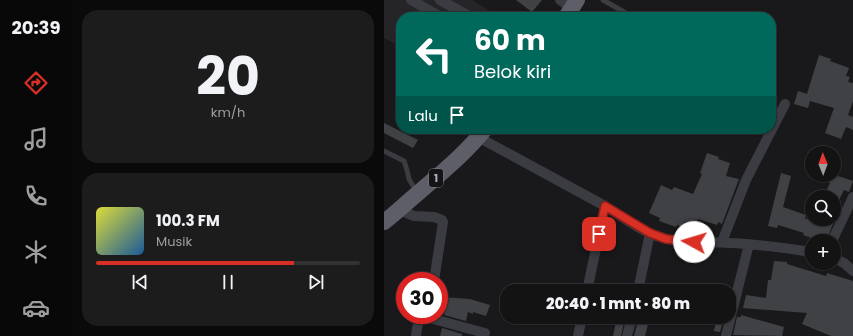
<!DOCTYPE html>
<html lang="id">
<head>
<meta charset="utf-8">
<style>
  :root { --surface:#131314; --page:#1c1c1d; --text:#f1f3f6; --muted:#9d9ea0; --line:#323234; --accent:#d93025 }
  body { margin:0; font-family:Poppins,sans-serif; background:var(--page); color:var(--text); height:100vh; display:flex; flex-direction:column; font-size:15px; white-space:nowrap }
  * { box-sizing:border-box; margin:0 }
  p { font-size:13px; color:var(--muted) }
  .icon { flex:none; width:22px; height:22px; fill:none; stroke:currentColor; stroke-width:2; stroke-linecap:round; stroke-linejoin:round }
  .map { position:relative; flex:1; overflow:hidden }
  .panel { display:flex; flex-direction:column; gap:10px; padding:10px; background:#0a0a0b; width:312px }
  .panel>* { flex:none }
  .top-card { position:absolute; left:12px; top:12px; width:380px; height:122px; border-radius:16px; box-shadow:0 1px 3px #0004,0 0 0 1px var(--line); background:#00695c; color:#fff; overflow:hidden }
  .needle { width:26px; rotate:359deg }
  .fabs { position:absolute; left:421px; top:146px; display:grid; gap:8px }
  .fabs a { display:grid; place-items:center; width:36px; height:36px; border-radius:50%; background:var(--surface); box-shadow:0 1px 3px #0004,0 0 0 1px var(--line); font-size:20px }
  .speed { position:absolute; left:12px; top:272px; display:flex; gap:8px; font-size:20px; font-weight:700; text-align:center }
  .speed>* { display:grid; place-content:center; width:52px; height:52px; border-radius:50%; background:var(--surface); box-shadow:0 1px 3px #0004,0 0 0 1px var(--line); line-height:1 }
  .speed .limit { border:6px solid #d22; background:#fff; color:#111 }
  .pin { position:absolute; display:grid; place-items:center; width:34px; height:34px; color:#fff; margin:-17px; border-radius:8px; box-shadow:0 2px 6px #0006 }
  .me { position:absolute; width:44px; margin:-22px; rotate:276deg; stroke-linejoin:round; filter:drop-shadow(0 0 3px #0008) }
  .turn { display:flex; align-items:center; gap:14px; height:84px; padding:0 12px; font-size:18px }
  .turn .icon { width:52px; height:52px; stroke-width:2.5 }
  .turn b { display:block; font-size:28px; line-height:34px }
  .then { display:flex; align-items:center; height:38px; padding:0 12px; background:#0003; gap:8px; font-size:15px }
  .panel .card { flex:1; display:flex; flex-direction:column; justify-content:center; gap:6px; min-width:0; padding:0 14px; border-radius:16px; background:var(--page) }
  .panel .dial { align-items:center; gap:0 }
  .dial b { font-size:52px; line-height:1 }
  .song { display:flex; align-items:center; gap:12px }
  .cover { width:48px; height:48px; border-radius:6px; background:linear-gradient(135deg,hsl(60 70% 55%),hsl(210 70% 35%)) }
  .played { height:4px; border-radius:2px; background:linear-gradient(90deg,var(--accent) 75%,var(--line) 75%) }
  .keys { display:flex; justify-content:space-around; direction:ltr }
  .trip { position:absolute; left:116px; top:284px; width:236px; height:40px; border-radius:16px; background:var(--surface); box-shadow:0 1px 3px #0004,0 0 0 1px var(--line); font-weight:800; line-height:40px; text-align:center }
  main { display:flex; flex:1; min-height:0 }
  .tab-bar { display:flex; flex-direction:column; width:72px; justify-content:space-around; align-items:center; background:#080808; color:var(--muted) }
  .tab-bar .icon { width:28px; height:28px }
  .tab-bar .current { color:var(--accent) }
  .tab-bar b { font-size:18px; color:var(--text) }
  .map>svg:first-child { display:block }
</style>
</head>
<body>
<main>
<nav class="tab-bar">
<b>20:39</b>
<svg class="icon current" aria-label="directions" viewBox="0 0 24 24"><path d="M12 3l9 9-9 9-9-9zM9 14v-3h6M13 9l2 2-2 2"/></svg>
<svg class="icon" aria-label="music" viewBox="0 0 24 24"><path d="M9 18V5l10-2v13"/><circle cx="6" cy="18" r="3"/><circle cx="16" cy="16" r="3"/></svg>
<svg class="icon" aria-label="phone" viewBox="0 0 24 24"><path d="M5 4h4l2 5-3 2q2 4 5 5l2-3 5 2v4C11 20 4 13 5 4z"/></svg>
<svg class="icon" aria-label="climate" viewBox="0 0 24 24"><path d="M12 3v18M4 7l16 10M4 17L20 7"/></svg>
<svg class="icon" aria-label="car" viewBox="0 0 24 24"><path d="M5 17H2v-5l4-1 3-4h7l3 4 3 1v5h-3M9 17h6M6 11h13"/><circle cx="7" cy="17" r="2"/><circle cx="17" cy="17" r="2"/></svg>
</nav>
<section class="panel">
<div class="card dial"><b>20</b><p>km/h</p></div>
<div class="card">
<div class="song"><i class="cover"></i><div><b>100.3 FM</b><p>Musik</p></div></div>
<div class="played"></div>
<div class="keys"><svg class="icon" aria-label="previous" viewBox="0 0 24 24"><path d="M18 5L8 12l10 7zM5 5v14"/></svg><svg class="icon" aria-label="pause" viewBox="0 0 24 24"><path d="M8 5v14M16 5v14"/></svg><svg class="icon" aria-label="next" viewBox="0 0 24 24"><path d="M6 5l10 7-10 7zM19 5v14"/></svg></div>
</div>
</section>
<div class="map">
<svg width="469" height="336" viewBox="0 0 469 336">
  <rect width="100%" height="100%" fill="#19191b"/>
  <path fill="#252528" d="M0 0H88L116 17H17V47L0 38Z"/>
  <path fill="#404145" d="M132 0H158L148 12Z
    M435 55 447 59 446 61 465 68 462 76 466 77 464 82 469 83V101L464 115 469 117V130L462 127 457 139 441 133 450 108 426 101 424 108 410 104 414 91 423 94Z
    M0 123 34 140 29 148 0 133Z
    M323 153 335 157 334 159 346 163 342 176 355 179 338 224 334 222 333 225 314 219 309 231 293 225 292 227 275 221 276 218 265 213 277 185 288 190 290 187 309 194 318 174 316 173Z
    M397 173 407 176 399 207 422 215 421 219H451L442 241H437L419 235 420 233 394 225 393 228 384 226Z
    M429 175H451L469 181 465 192 460 190 455 200 450 197 441 194 446 183Z
    M390 261 403 262V264L442 276 443 273 469 281V336H447L418 324 423 313 359 308 362 295 382 298 384 280H387Z
    M58 297 86 299 106 305 102 316 89 312V314L84 312 82 321 60 315 63 304Z
    M357 315 400 327 398 336 349 335 353 317H357Z
    M233 317 241 318 237 336H229Z
    M255 317H266L261 336H250Z
    M333 317H340L336 332 330 331Z
    M58 328 78 334V336H56Z"/>
  <g fill="none" stroke-linecap="round" stroke-linejoin="round">
    <path stroke="#3b3b42" stroke-width="5" d="M219 0 249 17
      M0 151 20 161 23 170 25 179 33 193"/>
    <path stroke="#3b3b42" stroke-width="10" d="M27 0 57 17
      M56 0 87 17
      M176 0 187 8
      M94 137 221 206 203 291
      M221 206C236 215 250 226 265 233 291 245 319 241 346 243 374 244 401 248 428 252
      M15 210 30 216 50 217 58 220 59 222 50 281
      M448 241 469 197
      M338 242 362 180 401 104
      M450 258 460 263 469 271
      M254 291 266 233
      M42 317 101 333
      M32 336C33 328 33 319 42 317V315
      M194 336 198 317
      M243 336 248 317
      M342 336 365 244"/>
    <path stroke="#5d5e68" stroke-width="16" d="M182 17 193 0
      M0 222C12 213 22 203 33 194 57 173 81 154 101 129"/>
  </g>
  <g fill="none" stroke-linecap="round" stroke-linejoin="round">
    <defs>
      <path id="route" d="M215 234 221 206 266 233 282 239 310 242"/>
    </defs>
    <use href="#route" stroke="#8d1f18" stroke-width="10"/>
    <use href="#route" stroke="#d93025" stroke-width="7"/>
  </g>
  <g text-anchor="middle" dominant-baseline="central" stroke-width="3.5" stroke-linejoin="round" paint-order="stroke">
    <rect fill="#141416" stroke="#7e7f8a" stroke-width="1" x="45" y="169" width="14" height="18" rx="3"/>
    <g font-size="11" font-weight="bold" fill="#abadbb">
      <text x="52" y="178">1</text>
    </g>
  </g>
</svg>
<div class="fabs">
<a><svg class="needle" viewBox="-14 -14 28 28"><path d="M0-13l5 13h-10z" fill="#e53935"/><path d="M0 13l5-13h-10z" fill="#9d9ea0"/></svg></a>
<a><svg class="icon" aria-label="search" viewBox="0 0 24 24"><circle cx="10" cy="10" r="6"/><path d="M15 15l6 6"/></svg></a>
<a>+</a>
</div>
<div class="speed"><div class="limit">30</div></div>
<div class="pin" style="left:215px;top:234px;background:#d93025"><svg class="icon" aria-label="arrive" viewBox="0 0 24 24"><path d="M6 21V4h12l-3 4 3 4H6"/></svg></div>
<svg class="me" style="left:310px;top:242px" viewBox="-20 -20 40 40"><circle r="19" fill="#fff"/><path d="M0-13L10 11 0 6-10 11z" fill="#d93025"/></svg>
<div class="trip">20:40 · 1 mnt · 80 m</div>
<div class="top-card">
<div class="turn"><svg class="icon" aria-label="left" viewBox="0 0 24 24"><path d="M17 20v-9H6M10 6l-5 5 5 5"/></svg><div><b>60 m</b>Belok kiri</div></div>
<div class="then">Lalu<svg class="icon" aria-label="arrive" viewBox="0 0 24 24"><path d="M6 21V4h12l-3 4 3 4H6"/></svg></div>
</div>
</div>
</main>
</body>
</html>
